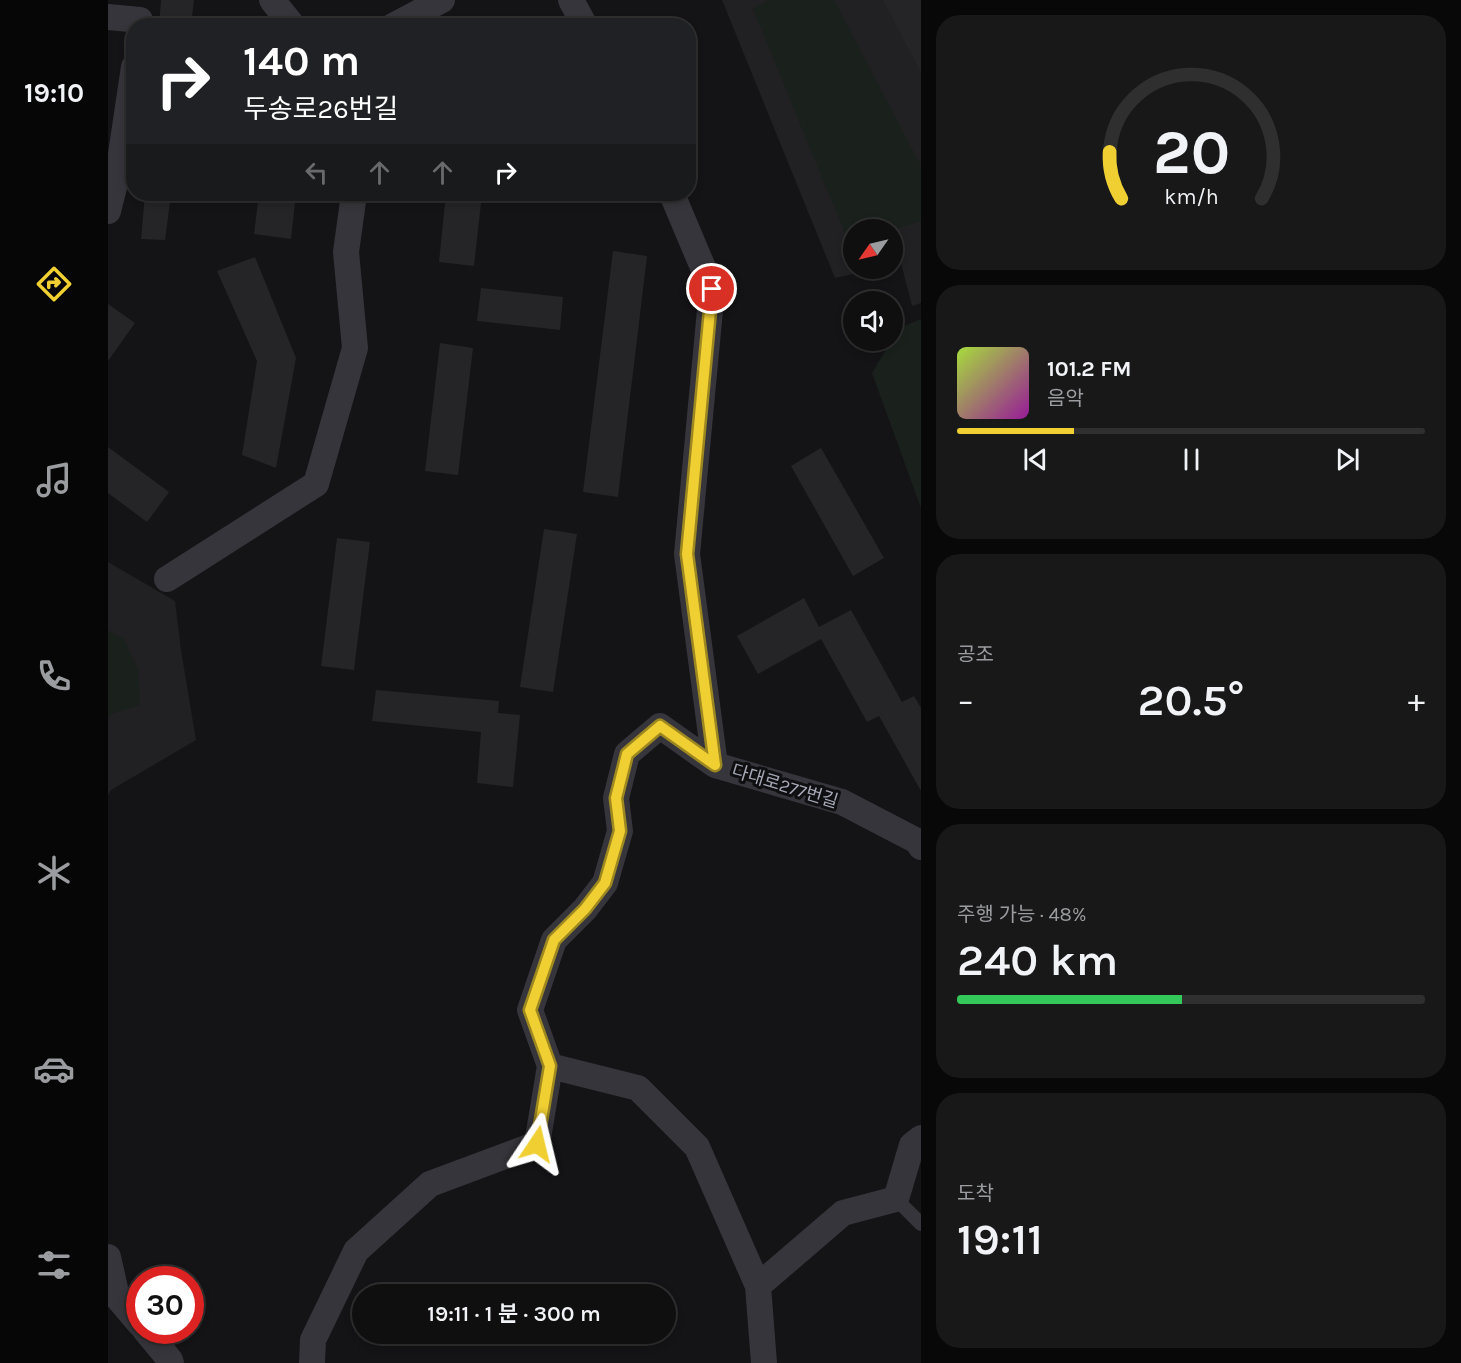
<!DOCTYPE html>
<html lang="ko">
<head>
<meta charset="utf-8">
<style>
  :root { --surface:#0f0f10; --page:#181819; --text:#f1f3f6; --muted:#9b9c9f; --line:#2f2f30; --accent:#f0cf32 }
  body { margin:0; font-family:Karla,"Noto Sans KR",sans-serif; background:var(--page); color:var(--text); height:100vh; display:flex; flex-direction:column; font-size:22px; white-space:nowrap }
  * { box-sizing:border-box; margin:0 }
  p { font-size:20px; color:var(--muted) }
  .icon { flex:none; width:33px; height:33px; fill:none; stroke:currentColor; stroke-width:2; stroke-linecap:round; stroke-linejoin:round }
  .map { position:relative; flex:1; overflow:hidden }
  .sheet { display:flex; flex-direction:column; gap:15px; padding:15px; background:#080809; width:540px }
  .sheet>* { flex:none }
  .hud { position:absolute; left:18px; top:18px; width:570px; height:183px; border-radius:24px; box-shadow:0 3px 9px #0003,0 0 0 2px var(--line); background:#202124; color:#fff; overflow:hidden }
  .needle { width:39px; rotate:236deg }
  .buttons { position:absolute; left:735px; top:219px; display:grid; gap:12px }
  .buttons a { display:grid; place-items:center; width:60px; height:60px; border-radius:50%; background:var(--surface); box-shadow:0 3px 9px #0003,0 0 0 2px var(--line); font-size:30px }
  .speed { position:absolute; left:18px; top:1266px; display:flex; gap:12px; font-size:30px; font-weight:700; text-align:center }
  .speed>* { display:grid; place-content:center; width:78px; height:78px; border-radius:50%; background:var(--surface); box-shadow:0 3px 9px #0003,0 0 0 2px var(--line); line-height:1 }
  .speed .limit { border:9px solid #d22; background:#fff; color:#111 }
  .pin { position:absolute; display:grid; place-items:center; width:51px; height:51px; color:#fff; margin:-26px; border:3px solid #fff; border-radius:50%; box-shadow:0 2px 6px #0007 }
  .me { position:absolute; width:66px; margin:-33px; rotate:10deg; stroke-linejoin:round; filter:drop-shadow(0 0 4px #0008) }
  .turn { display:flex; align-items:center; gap:21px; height:126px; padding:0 18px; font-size:27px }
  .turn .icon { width:78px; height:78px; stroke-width:2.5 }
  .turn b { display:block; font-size:42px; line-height:51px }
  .lanes { display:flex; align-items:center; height:57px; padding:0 18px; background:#0003; justify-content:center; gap:30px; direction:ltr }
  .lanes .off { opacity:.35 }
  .big { font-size:45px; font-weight:600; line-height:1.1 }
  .sheet .tile { flex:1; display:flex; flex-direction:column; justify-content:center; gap:9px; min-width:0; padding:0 21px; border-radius:24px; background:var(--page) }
  .sheet .dial { align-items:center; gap:0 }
  .dial svg { height:156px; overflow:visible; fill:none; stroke:var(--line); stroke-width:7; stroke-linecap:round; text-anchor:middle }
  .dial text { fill:var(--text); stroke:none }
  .song { display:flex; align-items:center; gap:18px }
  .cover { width:72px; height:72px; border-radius:9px; background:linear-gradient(135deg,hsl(80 70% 55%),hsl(300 70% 35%)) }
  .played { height:6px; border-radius:3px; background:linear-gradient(90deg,var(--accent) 25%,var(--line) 25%) }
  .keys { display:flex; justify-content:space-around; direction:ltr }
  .heat { display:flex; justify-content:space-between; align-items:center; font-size:33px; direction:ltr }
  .charge { height:9px; border-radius:4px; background:linear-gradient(90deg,#34c759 48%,var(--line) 0) }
  .trip { position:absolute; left:244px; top:1284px; width:324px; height:60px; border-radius:30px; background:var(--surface); box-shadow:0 3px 9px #0003,0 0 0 2px var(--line); font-weight:600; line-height:60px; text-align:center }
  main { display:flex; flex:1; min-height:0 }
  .tabs { display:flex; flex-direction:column; width:108px; justify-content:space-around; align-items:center; background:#060606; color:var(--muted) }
  .tabs .icon { width:42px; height:42px }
  .tabs .selected { color:var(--accent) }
  .tabs b { font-size:27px; color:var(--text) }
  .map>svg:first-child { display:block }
</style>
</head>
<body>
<main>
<nav class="tabs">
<b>19:10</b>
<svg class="icon selected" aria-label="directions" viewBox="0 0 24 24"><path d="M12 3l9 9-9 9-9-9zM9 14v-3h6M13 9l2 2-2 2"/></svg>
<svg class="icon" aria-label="music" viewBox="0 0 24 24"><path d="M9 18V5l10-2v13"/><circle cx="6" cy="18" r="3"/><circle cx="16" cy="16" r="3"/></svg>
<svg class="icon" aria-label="phone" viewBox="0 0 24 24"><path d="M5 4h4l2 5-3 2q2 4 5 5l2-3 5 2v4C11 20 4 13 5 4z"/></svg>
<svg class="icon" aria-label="climate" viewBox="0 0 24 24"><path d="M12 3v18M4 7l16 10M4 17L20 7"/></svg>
<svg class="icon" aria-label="car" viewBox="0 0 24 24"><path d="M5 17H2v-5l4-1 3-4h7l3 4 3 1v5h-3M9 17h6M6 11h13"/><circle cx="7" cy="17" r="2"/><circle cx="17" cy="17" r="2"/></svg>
<svg class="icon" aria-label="filters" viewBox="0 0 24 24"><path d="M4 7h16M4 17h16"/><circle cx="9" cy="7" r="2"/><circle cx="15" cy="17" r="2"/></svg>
</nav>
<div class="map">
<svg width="813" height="1363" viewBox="0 0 813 1363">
  <rect width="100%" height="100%" fill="#141416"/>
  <path fill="#212023" d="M614 0H813V303L804 306 793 263 785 265 784 230H746V268L768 269 727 278Z
    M0 562 67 601 73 650 88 740 3 790 0 795Z"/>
  <path fill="#1a211c" d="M660 0H726L813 166V221L785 230H746L745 242 741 243 645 9Z
    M813 319V508L764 373 791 328Z
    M0 630 16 639 30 670 32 705 3 714 0 717Z"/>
  <path fill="#252427" d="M53 0H86L83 26H51Z
    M775 0H813V73Z
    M37 194H63L57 240 33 239Z
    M151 194H188L183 239 146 234Z
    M338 194H374L366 266 331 262Z
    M505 251 539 256 510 497 475 492Z
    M147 257 188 358 168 468 134 455 149 361 109 271Z
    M373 288 455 297 452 330 369 321Z
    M0 304 27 323 0 361Z
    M332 343 365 348 350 475 317 471Z
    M0 447 61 492 39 522 0 493Z
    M713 448 776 558 745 576 683 466Z
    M436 529 469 534 445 692 412 687Z
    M229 538 262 542 246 670 213 666Z
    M696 598 711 627 743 610 794 702 806 696 813 708V791L771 716 759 722 713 639 650 674 629 636Z
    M268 690 391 701 390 713 412 715 405 787 369 783 373 732 264 721Z"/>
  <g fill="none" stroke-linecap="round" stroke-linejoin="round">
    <path stroke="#35353b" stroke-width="14" d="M788 1199 813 1224"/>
    <path stroke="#35353b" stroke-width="26" d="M164 0 185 26
      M463 0 477 26
      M0 17 32 20V26
      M285 26 334 0
      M564 194 604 289 579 554 607 765
      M0 211 11 167 26 67
      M59 579 208 484 247 348 238 252 246 194
      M442 1066 530 1088 589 1147 650 1286 656 1363
      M0 1257 9 1297 32 1324
      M650 1286 735 1213 788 1199 804 1145 813 1138
      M37 1330 62 1360 63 1363
      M204 1363 205 1340 248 1251 322 1184 429 1144 442 1066 422 1010 446 940 477 909 497 883 512 831 508 798 519 754 552 726 607 765 734 802 809 841 813 847"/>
  </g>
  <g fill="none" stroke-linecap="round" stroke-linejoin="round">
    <defs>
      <path id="route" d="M429 1144 442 1066 422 1010 446 940 477 909 497 883 512 831 508 798 519 754 552 726 607 765 579 554 604 289"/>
    </defs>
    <use href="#route" stroke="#9c8720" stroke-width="15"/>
    <use href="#route" stroke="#f0cf32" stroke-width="10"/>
  </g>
  <g text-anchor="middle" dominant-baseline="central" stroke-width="6" stroke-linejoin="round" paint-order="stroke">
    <g font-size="18" fill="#a6a8b6" stroke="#0f0f11">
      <text transform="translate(677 786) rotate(17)">다대로277번길</text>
    </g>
  </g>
</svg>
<div class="buttons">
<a><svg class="needle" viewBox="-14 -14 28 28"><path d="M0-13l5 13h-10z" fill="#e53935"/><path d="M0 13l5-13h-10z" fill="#9b9c9f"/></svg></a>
<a><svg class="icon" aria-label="sound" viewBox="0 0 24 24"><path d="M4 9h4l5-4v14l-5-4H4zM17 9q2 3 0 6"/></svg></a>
</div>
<div class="speed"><div class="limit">30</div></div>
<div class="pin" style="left:604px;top:289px;background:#d93025"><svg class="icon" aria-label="arrive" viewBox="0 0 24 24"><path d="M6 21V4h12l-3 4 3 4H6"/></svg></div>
<svg class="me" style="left:429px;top:1144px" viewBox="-20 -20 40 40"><path d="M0-17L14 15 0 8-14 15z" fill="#f0cf32" stroke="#fff" stroke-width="4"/></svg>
<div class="trip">19:11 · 1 분 · 300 m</div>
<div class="hud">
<div class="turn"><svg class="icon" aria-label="right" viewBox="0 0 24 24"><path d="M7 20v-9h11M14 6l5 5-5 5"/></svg><div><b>140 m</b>두송로26번길</div></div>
<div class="lanes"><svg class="icon off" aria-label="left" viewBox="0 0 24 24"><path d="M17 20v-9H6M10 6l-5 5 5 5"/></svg><svg class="icon off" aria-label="ahead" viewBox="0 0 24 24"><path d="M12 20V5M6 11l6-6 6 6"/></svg><svg class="icon off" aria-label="ahead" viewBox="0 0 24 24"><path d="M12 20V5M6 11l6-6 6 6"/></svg><svg class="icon" aria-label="right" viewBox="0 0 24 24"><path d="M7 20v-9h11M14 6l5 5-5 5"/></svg></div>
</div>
</div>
<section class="sheet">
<div class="tile dial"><svg viewBox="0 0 100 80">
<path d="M14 69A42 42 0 1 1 86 69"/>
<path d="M14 69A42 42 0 0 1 8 45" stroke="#f0cf32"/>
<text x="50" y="56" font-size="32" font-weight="700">20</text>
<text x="50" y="72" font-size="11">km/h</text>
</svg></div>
<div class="tile">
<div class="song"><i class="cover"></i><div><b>101.2 FM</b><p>음악</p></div></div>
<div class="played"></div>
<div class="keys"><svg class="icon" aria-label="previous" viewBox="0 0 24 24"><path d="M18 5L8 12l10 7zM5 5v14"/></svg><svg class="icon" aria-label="pause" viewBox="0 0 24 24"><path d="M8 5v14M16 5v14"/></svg><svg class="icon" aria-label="next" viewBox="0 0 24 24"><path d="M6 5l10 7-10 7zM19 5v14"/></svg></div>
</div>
<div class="tile"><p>공조</p>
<div class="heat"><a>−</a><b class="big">20.5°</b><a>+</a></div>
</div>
<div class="tile"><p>주행 가능 · 48%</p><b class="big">240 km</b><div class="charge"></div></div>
<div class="tile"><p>도착</p><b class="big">19:11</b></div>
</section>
</main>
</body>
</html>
